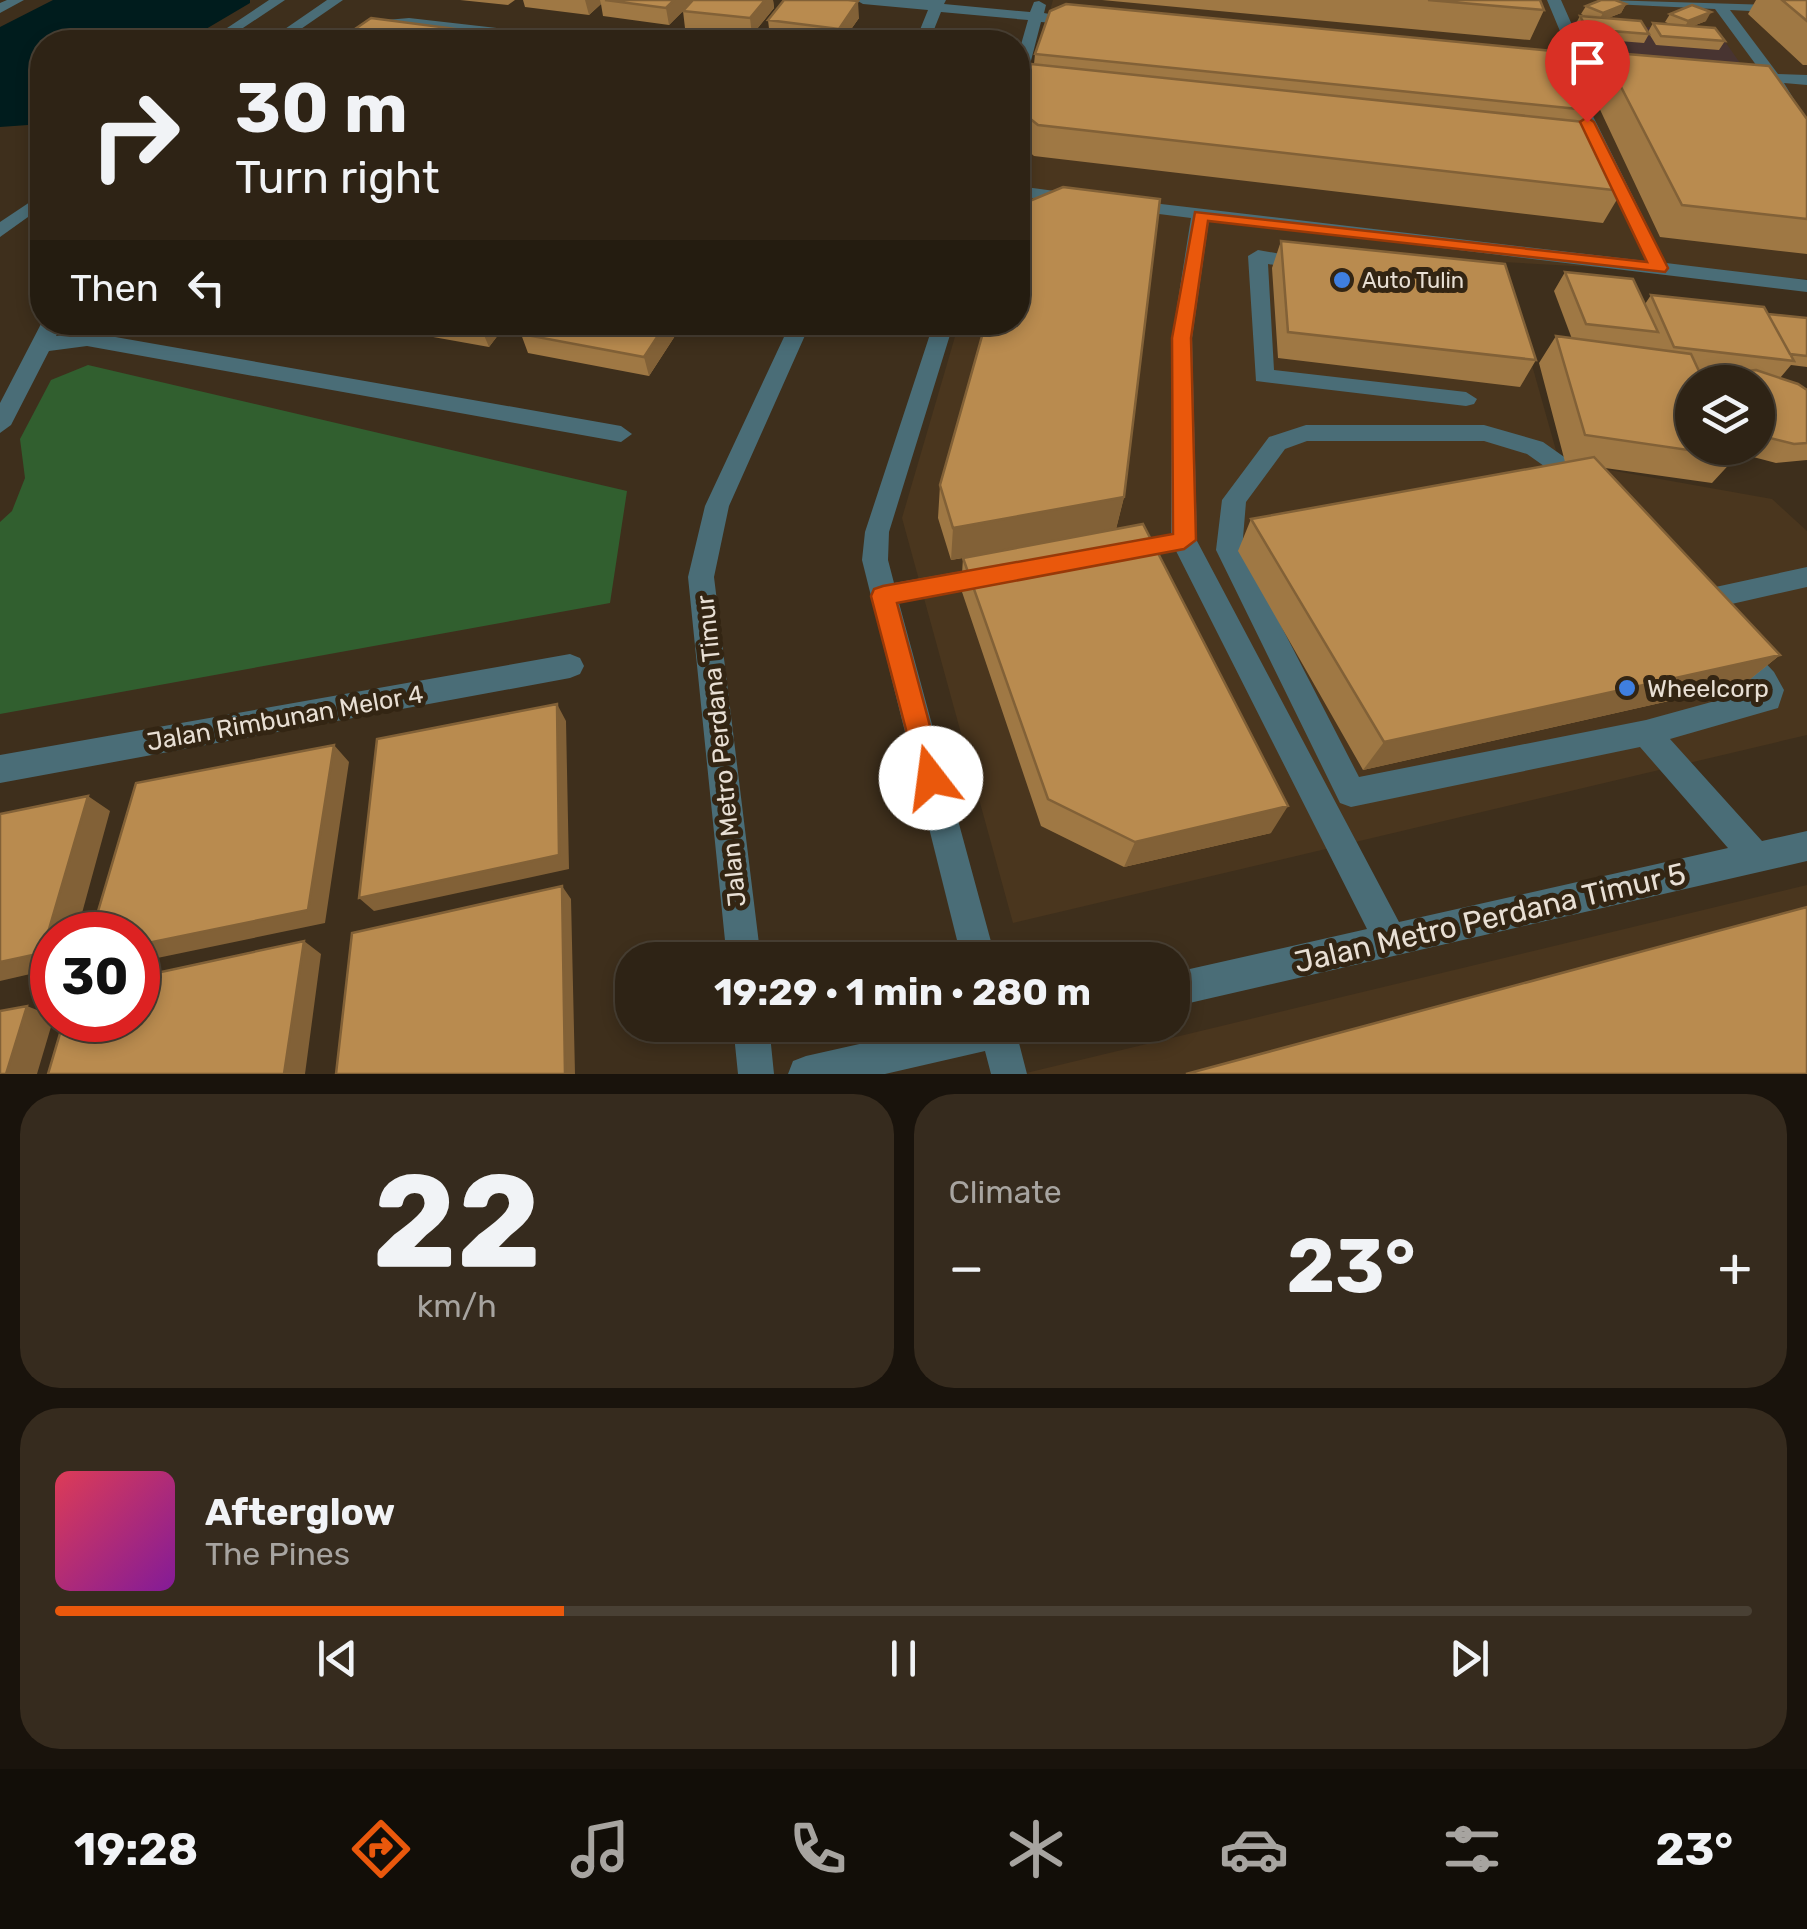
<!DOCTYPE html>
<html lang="en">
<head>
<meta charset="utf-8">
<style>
  :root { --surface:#2e2315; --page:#362b1e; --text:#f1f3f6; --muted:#a7a4a0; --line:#494034; --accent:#ea580c }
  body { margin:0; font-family:Rubik,sans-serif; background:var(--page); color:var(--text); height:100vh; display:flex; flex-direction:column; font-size:38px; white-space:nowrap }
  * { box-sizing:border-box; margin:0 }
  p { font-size:32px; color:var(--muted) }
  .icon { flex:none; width:55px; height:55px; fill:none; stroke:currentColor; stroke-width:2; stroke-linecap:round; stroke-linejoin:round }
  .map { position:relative; height:1074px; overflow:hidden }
  .details { display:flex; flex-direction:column; gap:20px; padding:20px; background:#19130c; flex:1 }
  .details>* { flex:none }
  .guide { position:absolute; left:30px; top:30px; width:1000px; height:305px; border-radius:40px; box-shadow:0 5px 15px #0003,0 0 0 2px var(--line); background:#2e2315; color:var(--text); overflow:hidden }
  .fabs { position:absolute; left:1675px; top:365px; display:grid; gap:20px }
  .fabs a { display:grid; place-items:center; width:100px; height:100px; border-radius:50%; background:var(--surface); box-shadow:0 5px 15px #0003,0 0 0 2px var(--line); font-size:50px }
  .speed { position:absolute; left:30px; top:912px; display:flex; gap:20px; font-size:50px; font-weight:700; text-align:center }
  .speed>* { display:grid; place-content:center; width:130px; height:130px; border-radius:50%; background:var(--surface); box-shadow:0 5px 15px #0003,0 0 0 2px var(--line); line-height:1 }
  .speed .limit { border:15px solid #d22; background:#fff; color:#111 }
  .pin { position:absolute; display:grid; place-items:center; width:85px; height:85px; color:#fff; margin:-102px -42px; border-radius:50% 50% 50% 0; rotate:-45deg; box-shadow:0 0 10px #0007 }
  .pin .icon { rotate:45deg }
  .me { position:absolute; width:110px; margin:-55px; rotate:345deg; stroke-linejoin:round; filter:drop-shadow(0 0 8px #0008) }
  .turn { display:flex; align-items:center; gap:35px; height:210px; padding:0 40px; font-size:45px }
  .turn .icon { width:130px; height:130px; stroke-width:2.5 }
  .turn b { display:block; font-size:70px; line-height:85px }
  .then { display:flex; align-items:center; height:95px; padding:0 40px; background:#0003; gap:20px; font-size:38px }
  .big { font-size:75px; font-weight:700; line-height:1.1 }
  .details .widget { flex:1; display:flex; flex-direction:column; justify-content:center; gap:15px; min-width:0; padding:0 35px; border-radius:40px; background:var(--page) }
  .details .dial { align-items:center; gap:0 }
  .dial b { font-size:130px; line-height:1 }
  .song { display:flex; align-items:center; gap:30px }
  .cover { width:120px; height:120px; border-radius:15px; background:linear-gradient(135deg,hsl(350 70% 55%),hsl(290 70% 35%)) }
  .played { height:10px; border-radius:5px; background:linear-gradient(90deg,var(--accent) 30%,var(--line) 30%) }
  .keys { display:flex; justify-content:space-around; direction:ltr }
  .heat { display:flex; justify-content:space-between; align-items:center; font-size:55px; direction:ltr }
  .details .tiles { flex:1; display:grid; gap:20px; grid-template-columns:1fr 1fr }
  .widget:last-child { grid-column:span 2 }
  .trip { position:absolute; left:615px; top:942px; width:575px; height:100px; border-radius:40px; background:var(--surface); box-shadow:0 5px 15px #0003,0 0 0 2px var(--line); font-weight:700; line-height:100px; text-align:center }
  .tabs { display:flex; height:160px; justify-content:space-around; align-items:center; background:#120e08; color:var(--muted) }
  .tabs .icon { width:70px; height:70px }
  .tabs .on { color:var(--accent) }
  .tabs b { font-size:45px; color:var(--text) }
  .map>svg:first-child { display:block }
</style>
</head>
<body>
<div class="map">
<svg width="1807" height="1074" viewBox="0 0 1807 1074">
  <rect width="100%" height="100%" fill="#3e2f1c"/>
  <path fill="#4a361e" d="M1053 0H1807V279L1503 262 1559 461 1772 499 1807 531V735L1013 923 902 518 959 323 1018 322V121Z
    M1807 885V1074H1022Z"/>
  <path fill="#483431" d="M1572 21 1719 33 1740 63 1587 50Z"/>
  <path fill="#315f2f" d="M88 365 627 491 610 603 0 714V522L12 511 25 478 20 439 51 380Z"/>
  <path fill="#001c1d" d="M53 0H250V3L184 42H42V124L0 127V27Z"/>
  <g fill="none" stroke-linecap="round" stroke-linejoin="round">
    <path fill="#4a6d77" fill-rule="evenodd" d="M7 0H24L0 13V3Z
      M269 0H285L222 42H206Z
      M327 0H343L282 42H266Z
      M856 0H946L944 4 1030 12 1034 2 1039 1 1046 5 1044 13 1086 21 1079 25 1041 22 1026 80 1018 85V55L1028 20 941 12 929 42H915L928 10 863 4Z
      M1547 0H1561L1588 61 1627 64 1632 66V72L1533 65V59L1538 57 1572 60Z
      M1605 0 1807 6V14L1730 10 1778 74 1807 75V85L1784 83 1807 121V140L1799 135 1768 83 1742 80V74L1762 73 1715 9 1612 4Z
      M409 18 586 38 593 42C531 46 469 26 406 26 381 27 364 44 340 42L375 21Z
      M1570 81 1578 86 1666 263 1807 280V292L1209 220 1192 338 1197 541 1399 922 1728 848 1640 747 1351 807 1340 803 1216 550 1222 500 1269 437 1306 425H1484L1543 442 1577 466 1697 591 1807 567V587L1714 608 1774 672 1784 690 1778 708 1670 739 1762 841 1807 831V861L1172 1007V973L1367 929 1171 541 1172 338 1191 218 1127 210 1118 205 1127 200 1646 261 1562 86ZM1307 441H1484L1527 454 1561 478 1755 690 1646 720 1359 777 1242 550 1246 502 1285 449Z
      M1018 186 1077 194 1086 199 1077 204 1018 196Z
      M42 194V207L0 237V222Z
      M1258 250 1309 259 1319 265 1309 271 1268 264 1274 370 1466 392 1477 399 1474 404 1466 406 1256 381 1248 256Z
      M42 322H63L56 336 87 332 621 426 632 434 621 442 87 346 49 351 11 425 0 433V403Z
      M791 322H811L729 506 714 577 761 960H727L688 577 705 506Z
      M934 322H954L889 532 888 560 894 583 991 566 1000 569 1004 576 1000 583 991 586 899 603 996 960H962L862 560 865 532Z
      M570 654 580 658 584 666 580 674 570 678 0 783V755Z
      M733 1025H769L774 1074H738Z
      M944 1025H1040L1034 1037 1019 1043 1027 1074H991L985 1051 885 1074H788L793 1061 806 1056Z"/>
  </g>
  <path fill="#9f7844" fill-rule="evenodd" d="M460 0H515L508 5Z
    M523 0H773L774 8 752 35 685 28 683 11 669 25 603 16 601 4 589 15 525 7Z
    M1102 0H1540L1544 10 1530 40Z
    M1756 0H1807V65H1803L1748 14Z
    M1626 4 1621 13 1608 18 1649 34 1644 43 1582 38 1575 25 1580 16 1587 17 1581 14 1586 6Z
    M1670 14 1706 21 1693 26 1725 41 1719 50 1656 45 1648 32 1653 23 1670 24 1665 22Z
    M859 18 842 42H813L770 37 768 20Z
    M1603 52 1807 119V254L1660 237 1587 82Z
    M1035 54 1588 110 1582 121 1622 191 1603 223 1034 156 1018 142V105L1034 64Z
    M1281 241 1536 360 1520 387 1278 358 1272 268Z
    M1565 272 1645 304 1651 295 1768 314 1807 318V367L1791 365 1780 378 1807 390V460L1776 463 1738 453 1733 450 1736 457 1712 483 1605 468 1780 655 1744 684 1363 770 1238 551 1251 519 1565 462 1539 363 1556 336 1572 339 1554 291ZM1698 371 1721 373 1710 382H1758V448H1692Z
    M390 322H508L489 347 394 330Z
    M684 322 649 376 528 353 521 334Z
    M940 485 1124 497 1116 529 1271 833 1124 867 1041 826 961 589 963 558 951 560 938 518Z"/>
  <path fill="#826137" d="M585 0H600L601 4 589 15Z
    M674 0H694L669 25 666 8Z
    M765 0H773L774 8 752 35 750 18Z
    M858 1 859 18 842 42H840L839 29Z
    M1626 4 1621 13 1598 22 1603 13Z
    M1711 12 1706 21 1683 30 1688 21Z
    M456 29 460 42H438Z
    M485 322H508L489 347 481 328Z
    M667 322H684L649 376 644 357Z
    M1124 497 1116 529 951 560 953 528Z
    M1780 655 1744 684 1363 770 1384 742Z
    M557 704 566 721 569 869 374 911 359 898Z
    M334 745 349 762 325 923 138 962V945Z
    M88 796 110 811 76 935H52V969L0 981V962Z
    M1288 806 1271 833 1124 867 1135 842Z
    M562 886 571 899 575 1074H565Z
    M304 941 321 954 305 1074H284Z
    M27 1006 52 1016 53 1020 37 1074H6Z"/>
  <path fill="#b98b4f" stroke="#826137" stroke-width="2.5" d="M605 0H674L666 8Z
    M693 0H765L750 18 683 11Z
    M784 0H848L858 1 839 29 768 20Z
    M1428 0H1540L1544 10Z
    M1601 0H1615L1626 4 1603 13 1586 6Z
    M1782 0H1807V21Z
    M1066 4 1563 52 1588 110 1035 54 1050 11Z
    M1692 5 1711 12 1688 21 1670 14Z
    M1580 16 1641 21 1649 34 1587 29Z
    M371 18 456 29 438 42H336Z
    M1653 23 1715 28 1725 41 1661 36Z
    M470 33 539 39 536 42H459Z
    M1603 52 1769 66 1807 119V219L1682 205Z
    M1031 64 1594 123 1622 191 1038 125 1018 109Z
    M1063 187 1160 199 1124 497 953 528 940 485 986 322H1018V212L1020 205Z
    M1281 241 1505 264 1536 360 1288 332Z
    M1565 272 1633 279 1658 332 1586 324Z
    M1651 295 1764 307 1794 361 1674 347Z
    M1768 314 1807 318V356L1790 354Z
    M452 322H485L481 328Z
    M531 322H667L644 357 521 334Z
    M1556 336 1691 354 1704 382H1692V448H1732L1736 457 1585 435Z
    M1756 370 1798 384 1807 390V443L1794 444 1758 435V382H1711L1712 379 1722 373Z
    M1594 457 1780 655 1384 742 1251 519Z
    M1143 524 1288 806 1135 842 1048 799 963 558Z
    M557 704 559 855 359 898 377 739Z
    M334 745 308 910 138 945V935H91L136 783Z
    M88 796 42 953 0 962V814Z
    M562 886 565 1074H336L352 933Z
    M1807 907V1074H1186Z
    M304 941 284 1074H48L64 1020H138V977Z
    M27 1006 6 1074H0V1011Z"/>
  <path fill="#ea580c" stroke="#983908" stroke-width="2.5" d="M1587 117 1594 122 1668 268 1665 272 1208 221 1191 338 1196 540 1184 549 897 603 944 778 940 787 931 790 921 787 871 596 874 589 883 586 1173 534 1172 338 1195 212 1647 262 1580 122Z"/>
  <g fill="#3f7fe0" stroke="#332513" stroke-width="4">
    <circle cx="1342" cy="280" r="10"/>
    <circle cx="1627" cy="688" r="10"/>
  </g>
  <g text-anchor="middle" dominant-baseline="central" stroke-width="10" stroke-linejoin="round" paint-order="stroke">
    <g font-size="22" fill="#e8dfd4" stroke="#332513" text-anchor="start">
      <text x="1362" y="280">Auto Tulin</text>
    </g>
    <g font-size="25" fill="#e8dfd4" stroke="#332513" text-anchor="start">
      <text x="1647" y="688">Wheelcorp</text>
    </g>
    <g font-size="25" fill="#e8dfd4" stroke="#332513">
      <text transform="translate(285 718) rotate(-10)">Jalan Rimbunan Melor 4</text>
      <text transform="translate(721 751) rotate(-96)">Jalan Metro Perdana Timur</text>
    </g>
    <g font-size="30" fill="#e8dfd4" stroke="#332513">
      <text transform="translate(1490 918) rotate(-13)">Jalan Metro Perdana Timur 5</text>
    </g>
  </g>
</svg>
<div class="fabs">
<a><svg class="icon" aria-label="layers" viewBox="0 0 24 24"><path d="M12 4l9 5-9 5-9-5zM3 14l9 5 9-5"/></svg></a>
</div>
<div class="speed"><div class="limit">30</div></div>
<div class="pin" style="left:1587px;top:122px;background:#d93025"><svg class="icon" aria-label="arrive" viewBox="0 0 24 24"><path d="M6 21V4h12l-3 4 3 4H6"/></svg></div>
<svg class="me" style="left:931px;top:778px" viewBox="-20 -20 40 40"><circle r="19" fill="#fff"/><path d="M0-13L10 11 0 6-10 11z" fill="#ea580c"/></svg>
<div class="trip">19:29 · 1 min · 280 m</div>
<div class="guide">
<div class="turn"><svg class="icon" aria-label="right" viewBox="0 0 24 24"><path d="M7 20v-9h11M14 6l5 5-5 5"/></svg><div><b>30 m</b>Turn right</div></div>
<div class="then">Then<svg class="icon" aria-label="left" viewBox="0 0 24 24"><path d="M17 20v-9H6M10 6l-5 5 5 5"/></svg></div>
</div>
</div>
<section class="details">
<div class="tiles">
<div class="widget dial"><b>22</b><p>km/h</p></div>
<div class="widget"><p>Climate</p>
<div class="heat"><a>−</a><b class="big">23°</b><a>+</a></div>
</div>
<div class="widget">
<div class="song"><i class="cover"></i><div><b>Afterglow</b><p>The Pines</p></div></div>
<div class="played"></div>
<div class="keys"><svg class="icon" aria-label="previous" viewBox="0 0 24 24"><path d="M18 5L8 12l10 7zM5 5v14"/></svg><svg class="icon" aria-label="pause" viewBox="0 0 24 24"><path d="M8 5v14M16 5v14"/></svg><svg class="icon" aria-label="next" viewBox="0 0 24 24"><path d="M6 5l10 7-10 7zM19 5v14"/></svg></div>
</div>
</div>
</section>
<nav class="tabs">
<b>19:28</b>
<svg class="icon on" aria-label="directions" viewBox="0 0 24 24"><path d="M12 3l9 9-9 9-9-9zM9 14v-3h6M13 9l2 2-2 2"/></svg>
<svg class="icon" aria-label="music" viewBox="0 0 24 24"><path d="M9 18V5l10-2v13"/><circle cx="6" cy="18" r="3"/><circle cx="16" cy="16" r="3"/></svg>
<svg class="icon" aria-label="phone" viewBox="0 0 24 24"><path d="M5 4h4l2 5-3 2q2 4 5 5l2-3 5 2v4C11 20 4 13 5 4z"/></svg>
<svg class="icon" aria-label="climate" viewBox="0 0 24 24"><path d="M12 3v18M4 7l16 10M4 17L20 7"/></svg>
<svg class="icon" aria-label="car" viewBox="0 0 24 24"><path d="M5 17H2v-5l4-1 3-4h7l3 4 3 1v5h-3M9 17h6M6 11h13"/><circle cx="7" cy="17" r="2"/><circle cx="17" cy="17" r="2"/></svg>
<svg class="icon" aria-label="filters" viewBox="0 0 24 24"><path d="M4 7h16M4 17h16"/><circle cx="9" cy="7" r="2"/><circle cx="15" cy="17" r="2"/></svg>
<b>23°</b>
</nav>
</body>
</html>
